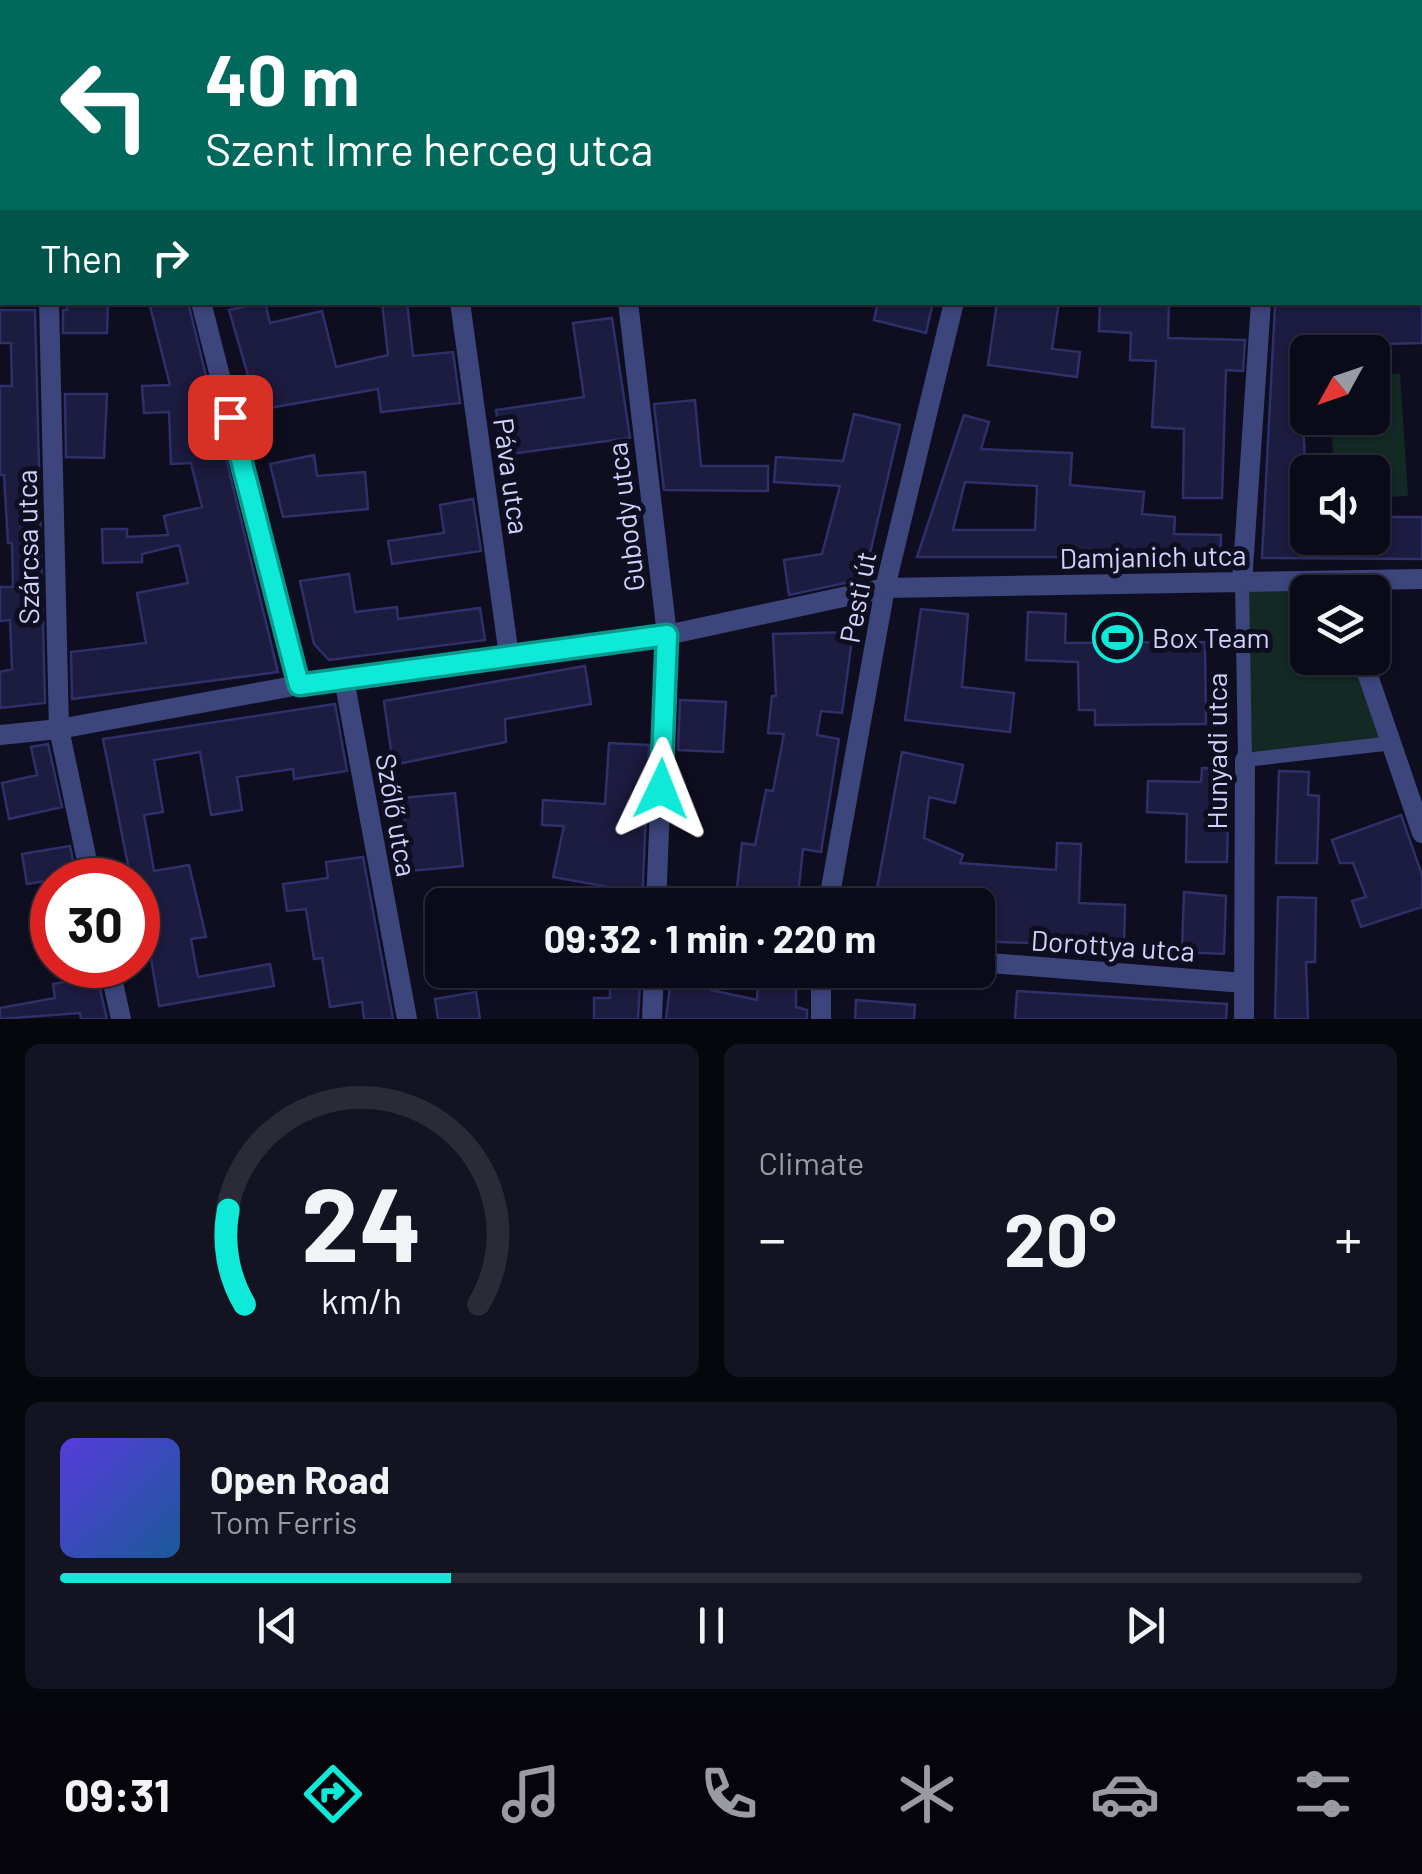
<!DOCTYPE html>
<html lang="en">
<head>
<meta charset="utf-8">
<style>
  :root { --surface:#0a0a18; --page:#131321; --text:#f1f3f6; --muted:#999aa2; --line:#2a2b37; --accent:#0eead7 }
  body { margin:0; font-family:Barlow,sans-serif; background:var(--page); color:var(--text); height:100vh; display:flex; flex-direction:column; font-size:38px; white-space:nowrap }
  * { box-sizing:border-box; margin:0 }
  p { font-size:32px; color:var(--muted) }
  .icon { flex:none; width:55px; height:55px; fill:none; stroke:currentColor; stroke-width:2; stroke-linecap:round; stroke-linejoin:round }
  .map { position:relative; height:1019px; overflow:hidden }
  .sheet { display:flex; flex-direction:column; gap:25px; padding:25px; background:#06060d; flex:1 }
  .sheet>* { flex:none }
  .hud { position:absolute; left:0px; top:0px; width:1422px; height:305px; box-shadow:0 2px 8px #0004,0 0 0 2px var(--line); background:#00695c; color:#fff; overflow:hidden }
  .needle { width:65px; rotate:230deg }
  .tools { position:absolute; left:1290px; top:335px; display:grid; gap:20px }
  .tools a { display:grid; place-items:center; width:100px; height:100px; border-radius:15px; background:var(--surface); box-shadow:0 2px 8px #0004,0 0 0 2px var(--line); font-size:50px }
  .speed { position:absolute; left:30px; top:858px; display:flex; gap:20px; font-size:50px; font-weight:700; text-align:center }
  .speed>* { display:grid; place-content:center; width:130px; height:130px; border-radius:50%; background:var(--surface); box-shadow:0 2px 8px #0004,0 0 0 2px var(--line); line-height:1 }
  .speed .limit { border:15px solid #d22; background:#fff; color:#111 }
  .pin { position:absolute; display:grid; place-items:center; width:85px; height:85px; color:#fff; margin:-42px; border-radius:20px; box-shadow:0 5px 15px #0006 }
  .me { position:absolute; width:110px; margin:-55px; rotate:2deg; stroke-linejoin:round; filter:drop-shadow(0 0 8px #0008) }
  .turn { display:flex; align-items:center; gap:35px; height:210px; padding:0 40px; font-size:45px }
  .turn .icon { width:130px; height:130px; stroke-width:2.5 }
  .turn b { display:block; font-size:70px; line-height:85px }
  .then { display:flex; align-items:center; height:95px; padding:0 40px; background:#0003; gap:20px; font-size:38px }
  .big { font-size:75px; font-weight:700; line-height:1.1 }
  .sheet .tile { flex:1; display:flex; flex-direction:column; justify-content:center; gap:15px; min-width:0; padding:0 35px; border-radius:15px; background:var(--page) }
  .sheet .dial { align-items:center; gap:0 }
  .dial svg { height:260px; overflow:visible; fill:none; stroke:var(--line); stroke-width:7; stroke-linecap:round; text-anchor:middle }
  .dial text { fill:var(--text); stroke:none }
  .song { display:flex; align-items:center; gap:30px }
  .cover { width:120px; height:120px; border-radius:15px; background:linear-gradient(135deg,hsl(250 70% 55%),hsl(210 70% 35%)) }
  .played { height:10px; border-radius:5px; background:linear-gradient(90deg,var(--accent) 30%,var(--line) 30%) }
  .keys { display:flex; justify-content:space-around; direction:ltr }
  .heat { display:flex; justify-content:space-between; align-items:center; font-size:55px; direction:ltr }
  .sheet .tiles { flex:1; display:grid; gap:25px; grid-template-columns:1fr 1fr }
  .tile:last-child { grid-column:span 2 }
  .trip { position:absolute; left:425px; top:888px; width:570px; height:100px; border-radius:15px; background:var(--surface); box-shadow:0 2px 8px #0004,0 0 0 2px var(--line); font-weight:700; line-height:100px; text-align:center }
  .tab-bar { display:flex; height:160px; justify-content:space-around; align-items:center; background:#04040a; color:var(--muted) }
  .tab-bar .icon { width:70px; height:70px }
  .tab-bar .on { color:var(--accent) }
  .tab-bar b { font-size:45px; color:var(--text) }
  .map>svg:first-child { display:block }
</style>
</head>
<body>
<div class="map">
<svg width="1422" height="1019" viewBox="0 0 1422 1019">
  <rect width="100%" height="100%" fill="#0e0e20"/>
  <path fill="#122924" d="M1400 374 1408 496 1373 498 1372 472H1334L1331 418H1372L1373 375Z
    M1334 580 1339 592H1308V658H1362L1393 743 1245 760 1242 583Z"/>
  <path fill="#1c1b40" stroke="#2f2f6a" stroke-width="2.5" fill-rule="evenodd" d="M67 302H108L107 333H63V310H67Z
    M149 302H188L278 672 72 699 71 652 146 643 137 593 188 583 179 545 142 554V562L103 563 102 529H127V537L168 535 164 516 202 507 191 463 171 464 169 412 144 413 142 386 170 385Z
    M265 302 270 323 322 311 336 367 388 355 382 302H407L413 356 453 352 460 403 381 412 378 389 258 410 229 310Z
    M878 302H933L926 333 874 320Z
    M997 302H1059L1052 349 1080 352 1077 377 988 365Z
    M1100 302H1169L1168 338 1245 340 1243 371 1226 370 1222 498H1183L1184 429 1152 427 1156 361 1130 360 1131 333 1099 331Z
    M1422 302V343L1300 346 1308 538H1372V517H1422V559L1262 558 1275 305Z
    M0 310H35L45 703 0 708V672L12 669 10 620 0 621V587H13L12 543H8L4 475H0V386H12L11 343H0Z
    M612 318 630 438 503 455 496 410 584 397 573 323Z
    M65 394H107L104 458 66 457Z
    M695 400 701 466H768V491L664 490 654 404Z
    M854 414 900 425 864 579 789 595 784 560 822 554 840 486 774 482 776 457 843 461Z
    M964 415 989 422 981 449 1072 453 1070 485 1144 492 1142 514 1175 517 1174 534 1221 535 1220 566 1067 557H917ZM965 482 1037 486 1035 530H953Z
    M314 455 317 476 365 472 368 509 283 517 270 464Z
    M473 499 481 551 392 564 388 541 444 533 440 505Z
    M349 574 355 612 397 607 398 619 480 608 485 640 329 660 314 644 300 581Z
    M921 609 968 614 962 687 1014 693 1010 732 905 720Z
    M1028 612 1066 614 1065 643 1205 642 1206 724 1095 725V710H1079L1078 662 1026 660Z
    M853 632 842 713 821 711 817 735 839 739 821 852 803 849 797 905H735L742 843 755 845 766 790 773 791 784 734 768 733 772 696H776L773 634Z
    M585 666 591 704 505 719 506 742 393 765 384 701Z
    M680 700 726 702 723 752 678 750Z
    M335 704 347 771 294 779 293 769 237 777 242 810 211 815 200 752 154 760 163 812 144 815 154 871 189 865 206 937 191 939 198 977 270 964 274 986 159 1006 138 880H131L103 739Z
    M609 743 649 745 642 905H621L620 889 553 877 564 826 542 825 543 800 605 804Z
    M48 744 62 807 9 819 2 783 37 775 31 747Z
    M902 752 963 765 955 803 929 797 924 838 963 855 960 863 1056 870 1057 843 1081 844 1079 903 1125 905 1124 947 978 941V905H874Z
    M1202 768 1229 769 1227 862H1186L1187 814 1147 812 1148 781 1201 782Z
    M1279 771 1309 772 1308 795 1319 796 1317 863H1276Z
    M455 793 463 866 410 871 402 798Z
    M1401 815 1422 875V907L1361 927 1352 901 1366 897 1353 863H1340L1332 840Z
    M70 846 76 876 27 884 22 854Z
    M363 857 393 1019H364L362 1002 330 1007 322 958 314 959 306 909 287 911 283 884 328 878 326 862Z
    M1184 892 1226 896 1224 954 1182 952Z
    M1278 897 1316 898 1315 962H1306L1308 1019H1275Z
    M672 970H713L711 990 757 1000 758 982 796 988V1007L807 1010V1019H666Z
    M97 976 107 1019H81L80 1013 0 1019V1008L55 998 53 984Z
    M610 981 640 982 638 1019H594V998H610Z
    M1017 991 1227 1004 1226 1019H1015Z
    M476 992 480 1019H438L435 999Z
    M856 1000 915 1005 914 1019H855Z"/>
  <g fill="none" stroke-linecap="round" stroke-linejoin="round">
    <path stroke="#3c457c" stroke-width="14" d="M1242 583 1245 760 1393 743"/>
    <path stroke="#3c457c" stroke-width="20" d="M42 0V2
      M123 0V2
      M418 0 419 2
      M603 0V2
      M1286 0 1287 2
      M995 2V0
      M1420 232 1422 236
      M1420 270H1422
      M49 302 59 729 91 880
      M201 302 299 685
      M460 302 509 656
      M628 302 667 635 656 905
      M1242 583 1261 302
      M1362 658 1422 833
      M344 679 407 1019
      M0 735 59 729 299 685 667 635 885 588 1422 579
      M828 905 885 588 954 302
      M978 962 1244 983
      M109 965 121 1019
      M821 970V1019
      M652 1019 654 970
      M1244 1019 1245 760"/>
  </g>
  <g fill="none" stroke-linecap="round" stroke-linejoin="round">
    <defs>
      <path id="route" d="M230 417 299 685 667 635 661 789"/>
    </defs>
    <use href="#route" stroke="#09988c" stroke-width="25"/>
    <use href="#route" stroke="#0eead7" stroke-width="18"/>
  </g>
  <defs>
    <symbol id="stadium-ring" viewBox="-11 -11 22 22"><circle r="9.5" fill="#0e0e20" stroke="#0eead7" stroke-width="1.5"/><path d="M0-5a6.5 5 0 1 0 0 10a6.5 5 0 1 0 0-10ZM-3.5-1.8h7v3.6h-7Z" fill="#0eead7"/></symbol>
  </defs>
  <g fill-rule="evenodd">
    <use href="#stadium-ring" x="1090" y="610" width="55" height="55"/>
  </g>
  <g text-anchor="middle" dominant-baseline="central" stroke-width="10" stroke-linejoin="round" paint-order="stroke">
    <g font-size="28" fill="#d0d3fc" stroke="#0e0e20">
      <text transform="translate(512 476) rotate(82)">Páva utca</text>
      <text transform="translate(625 517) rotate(-97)">Gubody utca</text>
      <text transform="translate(27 547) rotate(-91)">Szárcsa utca</text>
      <text transform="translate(1153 556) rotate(-1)">Damjanich utca</text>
      <text transform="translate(857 597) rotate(-79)">Pesti út</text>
      <text transform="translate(1216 751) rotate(-90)">Hunyadi utca</text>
      <text transform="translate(397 815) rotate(80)">Szőlő utca</text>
      <text transform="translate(1113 945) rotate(4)">Dorottya utca</text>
    </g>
    <g font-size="28" fill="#d0d3fc" stroke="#0e0e20" text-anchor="start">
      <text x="1152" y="637">Box Team</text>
    </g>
  </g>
</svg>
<div class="tools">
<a><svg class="needle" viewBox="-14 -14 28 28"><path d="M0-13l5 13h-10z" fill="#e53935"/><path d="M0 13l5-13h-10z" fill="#999aa2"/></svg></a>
<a><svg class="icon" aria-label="sound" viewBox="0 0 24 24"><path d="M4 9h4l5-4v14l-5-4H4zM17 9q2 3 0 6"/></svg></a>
<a><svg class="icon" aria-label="layers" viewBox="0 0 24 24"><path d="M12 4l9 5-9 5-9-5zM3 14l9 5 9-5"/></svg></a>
</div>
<div class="speed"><div class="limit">30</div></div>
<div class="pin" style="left:230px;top:417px;background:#d93025"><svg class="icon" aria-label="arrive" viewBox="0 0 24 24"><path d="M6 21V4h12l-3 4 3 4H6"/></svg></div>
<svg class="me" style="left:661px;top:789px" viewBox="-20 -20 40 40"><path d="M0-17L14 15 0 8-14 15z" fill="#0eead7" stroke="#fff" stroke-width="4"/></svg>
<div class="trip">09:32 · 1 min · 220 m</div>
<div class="hud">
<div class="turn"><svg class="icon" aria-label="left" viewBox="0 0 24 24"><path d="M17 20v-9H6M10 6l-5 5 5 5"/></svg><div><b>40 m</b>Szent Imre herceg utca</div></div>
<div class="then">Then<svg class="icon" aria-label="right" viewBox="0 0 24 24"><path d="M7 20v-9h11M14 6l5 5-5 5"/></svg></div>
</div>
</div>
<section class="sheet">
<div class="tiles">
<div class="tile dial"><svg viewBox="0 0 100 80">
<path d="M14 69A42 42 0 1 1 86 69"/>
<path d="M14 69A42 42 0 0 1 9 40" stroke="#0eead7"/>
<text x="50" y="56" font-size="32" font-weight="700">24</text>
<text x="50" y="72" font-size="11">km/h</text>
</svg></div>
<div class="tile"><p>Climate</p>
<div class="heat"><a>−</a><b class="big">20°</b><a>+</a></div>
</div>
<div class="tile">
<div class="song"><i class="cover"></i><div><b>Open Road</b><p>Tom Ferris</p></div></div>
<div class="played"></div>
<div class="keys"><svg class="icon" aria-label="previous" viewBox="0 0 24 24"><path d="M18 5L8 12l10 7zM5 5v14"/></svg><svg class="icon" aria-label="pause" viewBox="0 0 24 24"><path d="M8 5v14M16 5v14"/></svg><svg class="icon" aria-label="next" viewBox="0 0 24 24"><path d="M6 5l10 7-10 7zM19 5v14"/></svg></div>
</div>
</div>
</section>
<nav class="tab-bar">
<b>09:31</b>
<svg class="icon on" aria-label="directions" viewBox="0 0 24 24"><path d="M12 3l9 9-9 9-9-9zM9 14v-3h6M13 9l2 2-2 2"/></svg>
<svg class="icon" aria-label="music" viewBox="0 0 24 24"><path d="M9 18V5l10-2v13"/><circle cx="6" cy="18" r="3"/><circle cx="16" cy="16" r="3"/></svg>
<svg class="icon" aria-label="phone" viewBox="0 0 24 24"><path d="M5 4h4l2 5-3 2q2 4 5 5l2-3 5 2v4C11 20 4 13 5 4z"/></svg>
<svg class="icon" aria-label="climate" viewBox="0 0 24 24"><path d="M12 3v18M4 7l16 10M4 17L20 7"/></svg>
<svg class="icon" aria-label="car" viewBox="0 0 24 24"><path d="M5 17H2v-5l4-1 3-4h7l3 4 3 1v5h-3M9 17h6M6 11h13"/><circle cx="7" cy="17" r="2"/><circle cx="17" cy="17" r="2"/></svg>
<svg class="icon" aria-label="filters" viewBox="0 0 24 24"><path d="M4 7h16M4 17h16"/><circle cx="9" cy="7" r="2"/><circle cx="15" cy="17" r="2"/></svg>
</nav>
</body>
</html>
